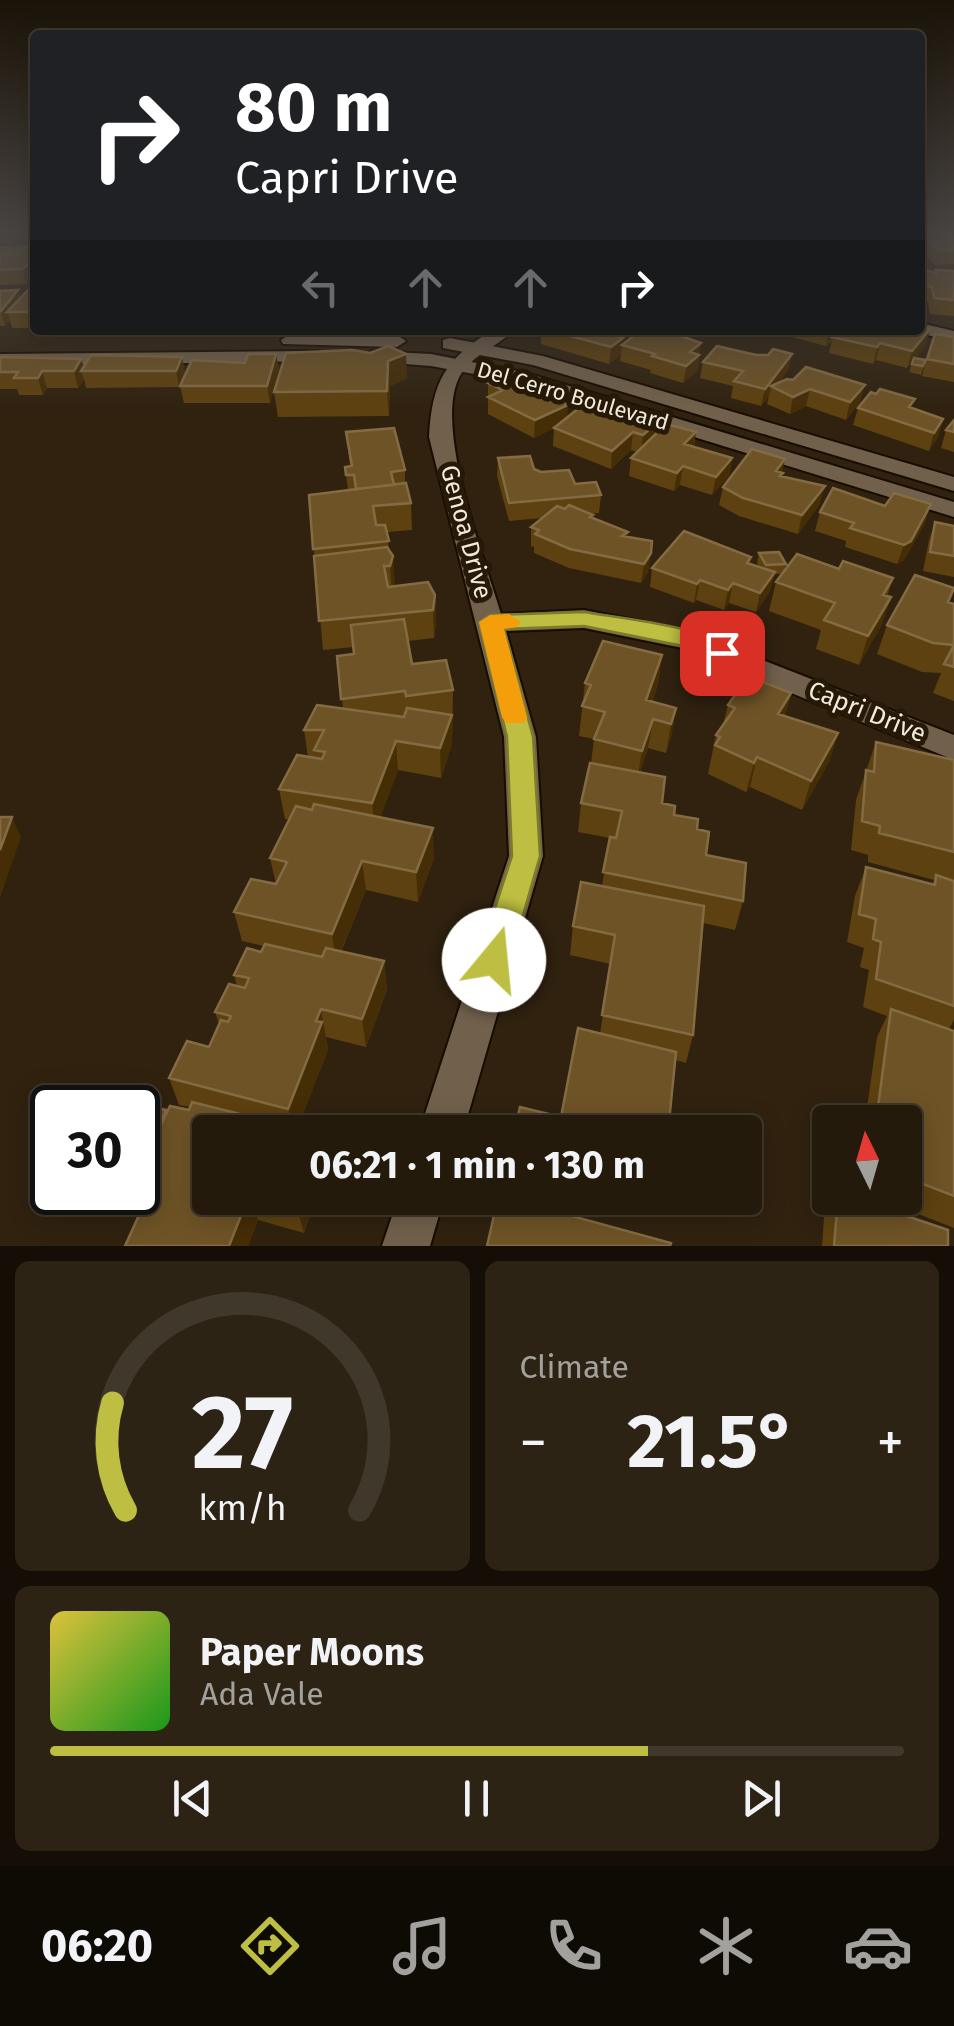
<!DOCTYPE html>
<html lang="en">
<head>
<meta charset="utf-8">
<style>
  :root { --surface:#241a0b; --page:#2c2314; --text:#f1f3f6; --muted:#a3a19d; --line:#41382c; --accent:#bebf42 }
  body { margin:0; font-family:"Fira Sans",sans-serif; background:var(--page); color:var(--text); height:100vh; display:flex; flex-direction:column; font-size:38px; white-space:nowrap }
  * { box-sizing:border-box; margin:0 }
  p { font-size:32px; color:var(--muted) }
  .icon { flex:none; width:55px; height:55px; fill:none; stroke:currentColor; stroke-width:2; stroke-linecap:round; stroke-linejoin:round }
  .map { position:relative; height:1246px; overflow:hidden }
  .side { display:flex; flex-direction:column; gap:15px; padding:15px; background:#140e06; flex:1 }
  .side>* { flex:none }
  .banner { position:absolute; left:30px; top:30px; width:895px; height:305px; border-radius:10px; box-shadow:0 5px 25px #0003,0 0 0 2px var(--line); background:#202124; color:#fff; overflow:hidden }
  .needle { width:65px; rotate:355deg }
  .buttons { position:absolute; left:812px; top:1105px; display:grid; gap:20px }
  .buttons a { display:grid; place-items:center; width:110px; height:110px; border-radius:10px; background:var(--surface); box-shadow:0 5px 25px #0003,0 0 0 2px var(--line); font-size:50px }
  .speed { position:absolute; left:30px; top:1085px; display:flex; gap:20px; font-size:50px; font-weight:700; text-align:center }
  .speed>* { display:grid; place-content:center; width:130px; height:130px; border-radius:50%; background:var(--surface); box-shadow:0 5px 25px #0003,0 0 0 2px var(--line); line-height:1 }
  .speed .limit { border:5px solid #111; border-radius:15px; background:#fff; color:#111 }
  .pin { position:absolute; display:grid; place-items:center; width:85px; height:85px; color:#fff; margin:-42px; border-radius:20px; box-shadow:0 5px 15px #0006 }
  .me { position:absolute; width:110px; margin:-55px; rotate:17deg; stroke-linejoin:round; filter:drop-shadow(0 0 8px #0008) }
  .turn { display:flex; align-items:center; gap:35px; height:210px; padding:0 40px; font-size:45px }
  .turn .icon { width:130px; height:130px; stroke-width:2.5 }
  .turn b { display:block; font-size:70px; line-height:85px }
  .lanes { display:flex; align-items:center; height:95px; padding:0 40px; background:#0003; justify-content:center; gap:50px; direction:ltr }
  .lanes .off { opacity:.35 }
  .big { font-size:75px; font-weight:700; line-height:1.1 }
  .side .card { flex:1; display:flex; flex-direction:column; justify-content:center; gap:15px; min-width:0; padding:0 35px; border-radius:15px; background:var(--page) }
  .side .dial { align-items:center; gap:0 }
  .dial svg { height:260px; overflow:visible; fill:none; stroke:var(--line); stroke-width:7; stroke-linecap:round; text-anchor:middle }
  .dial text { fill:var(--text); stroke:none }
  .song { display:flex; align-items:center; gap:30px }
  .cover { width:120px; height:120px; border-radius:15px; background:linear-gradient(135deg,hsl(50 70% 55%),hsl(120 70% 35%)) }
  .played { height:10px; border-radius:5px; background:linear-gradient(90deg,var(--accent) 70%,var(--line) 70%) }
  .keys { display:flex; justify-content:space-around; direction:ltr }
  .heat { display:flex; justify-content:space-between; align-items:center; font-size:55px; direction:ltr }
  .side .tiles { flex:1; display:grid; gap:15px; grid-template-columns:1fr 1fr }
  .card:last-child { grid-column:span 2 }
  .trip { position:absolute; left:192px; top:1115px; width:570px; height:100px; border-radius:10px; background:var(--surface); box-shadow:0 5px 25px #0003,0 0 0 2px var(--line); font-weight:700; line-height:100px; text-align:center }
  .dock { display:flex; height:160px; justify-content:space-around; align-items:center; background:#0e0a04; color:var(--muted) }
  .dock .icon { width:70px; height:70px }
  .dock .current { color:var(--accent) }
  .dock b { font-size:45px; color:var(--text) }
  .map>svg:first-child { display:block }
</style>
</head>
<body>
<div class="map">
<svg width="954" height="1246" viewBox="0 0 954 1246">
  <rect width="100%" height="100%" fill="#30220f"/>
  <g fill="none" stroke-linecap="round" stroke-linejoin="round">
    <defs>
      <path id="minor" d="M35 245V255L0 256V246Z
        M920 323 954 331V341L914 332 920 330Z
        M492 330H514C498 346 474 354 461 374 431 423 485 559 501 614L584 610 689 631 954 735V760L682 648 584 628 506 631 536 737 543 856 463 1132H419L509 856 504 737 429 437C432 381 445 360 492 330Z
        M398 1198H444L430 1246H382Z"/>
      <path id="tertiary" d="M290 334 397 335 406 341 397 347 283 344 281 340Z
        M450 338 543 356 954 477V491L533 365 443 348V340Z
        M319 351 328 357 326 361 0 366V354Z
        M372 351 431 354 523 372 954 502V517L512 381 431 366 365 361 363 357Z"/>
    </defs>
    <use href="#minor" stroke="#180b00" stroke-width="4"/>
    <use href="#tertiary" stroke="#180b00" stroke-width="4"/>
    <use href="#minor" fill="#71614c" fill-rule="evenodd"/>
    <use href="#tertiary" fill="#71614c" fill-rule="evenodd"/>
  </g>
  <path fill="#5e4110" d="M0 236H21L17 239H0Z
    M24 236H35V239H25Z
    M920 236H954V264L935 265 920 250Z
    M35 248V277L27 284 0 285V255H19Z
    M920 269 935 273 936 270 954 271V316L930 314 928 302 920 300Z
    M35 287V328H12L10 321 5 326H0V291L18 290 21 298Z
    M930 329 925 346 915 358 926 360 921 375 909 372 913 360 907 368 876 360 873 364 829 353 832 340 826 346 788 336 789 331 786 330Z
    M541 330H617L623 332 622 344 701 343 697 371 683 383 650 373 651 370 620 361 621 354 609 364 541 344Z
    M716 330H745L737 337 716 332Z
    M762 330H784L778 334Z
    M935 334 954 337V382L922 376Z
    M276 354 279 370 270 403H184L180 386 245 363Z
    M792 354 788 370 779 383 787 379 860 402 846 420 806 406 790 414 767 404 769 396 761 406 731 398 733 386 700 378 703 362 756 355Z
    M0 357 84 368 182 357 185 374 179 387 86 388 84 379 78 388H47L43 395H19L17 389H0Z
    M407 378 390 386 389 416 278 417 274 392Z
    M488 383 568 417 620 420 658 431 696 432 694 447 732 458 729 476 712 495 680 485 674 491 629 476 631 458 637 452 631 450 611 469 553 446 554 428 534 438 488 414Z
    M858 408H912L943 419 938 437 929 451 853 425Z
    M954 420V452L941 448 946 430Z
    M346 432 405 470V483L411 503 412 530 387 532 389 550 393 556 394 586 435 595 436 623 434 638 408 641 412 664 453 690 452 744 441 778 398 770 380 818 434 858 418 902 366 890 341 952 384 961 387 990 366 1047 326 1037 328 1050 297 1129 210 1198H316L304 1233 258 1220 248 1246H125L142 1209 133 1192H138V1174L148 1151 138 1149V1108L189 1110 190 1107 179 1105 169 1078 209 1047 219 1024 215 1012 237 986 234 975 261 952 264 946 242 941 234 912 276 884 270 858 290 820 285 819 279 789 308 757 304 730 343 708 337 656 354 654 353 647 323 650 309 495 348 490 345 467 350 466Z
    M498 458 534 469 601 495 599 513 591 514 593 515 592 518 628 532 627 537 652 541 648 572 641 583 569 568 534 553V547L531 546V527L542 518 509 521 497 476Z
    M782 473V476L820 504 798 534 739 516 719 505 723 487Z
    M885 506 925 523 904 560 897 564 845 547 846 541 815 531 820 512Z
    M935 522 954 526V577L923 571 929 540Z
    M759 553 786 564 784 572 839 569 893 578 887 596 891 597 881 626 859 665 816 649 821 630 769 611 776 582 783 574H774L770 591 756 612 729 603 724 610 696 600 694 603 650 587 652 568 751 557 750 564 759 567 757 563Z
    M949 603 954 604V701L933 693 941 673 922 672 877 654 887 625Z
    M662 655 658 684 652 702 676 708 671 737 666 753 648 748 640 772 662 803 674 815 697 829 706 855 743 901 735 930 703 923 693 1035 686 1063 676 1060 561 1117 600 1034 611 964 570 955 573 926 602 886 610 838 578 832 581 803 591 763 594 739 579 736 585 683Z
    M791 693 785 716 838 733 829 762 802 810 750 787 746 792 708 774 716 735 723 725 728 705Z
    M876 742 954 760V1020L949 1029 954 1031V1228L878 1198H905V1122H865L877 1037 887 1016 863 1007 869 970 860 967 864 948 847 942 855 896 866 867 932 884 934 880 868 862V855L851 850 856 800Z
    M498 1198H571L568 1215Z
    M582 1198H686L680 1216 657 1210 655 1217Z
    M835 1198H854L948 1246H822L824 1217Z"/>
  <path fill="#452d06" d="M35 259V277L27 284 22 269Z
    M18 290 23 305 7 312 10 321 5 326 1 311Z
    M930 329 925 346 907 368 912 351Z
    M829 330H842L832 337 826 346Z
    M623 332 621 354 609 364 611 347 617 336Z
    M701 343 697 371 683 383 690 352Z
    M880 343 876 360 873 364 877 347Z
    M276 354 279 370 270 403 267 386Z
    M406 354 407 378 390 386 389 416 387 391 388 361Z
    M792 354 788 370 775 388 771 386 769 396 761 406 765 389Z
    M182 357 185 374 179 387 176 371Z
    M81 359 85 371H81L84 379 78 388 74 371Z
    M42 371 47 388 43 395 38 378Z
    M865 385 860 402 846 420 850 402Z
    M810 389 806 406 790 414 793 397Z
    M568 405 567 422 534 438 535 420Z
    M943 419 938 437 929 451 934 433Z
    M660 420 658 438 641 453 643 435Z
    M633 432 631 450 611 469 612 451Z
    M696 432 693 450 684 444Z
    M732 458 729 476 712 495 716 477Z
    M785 459 779 491 776 471Z
    M683 466 680 485 674 491 677 473Z
    M825 486 820 504 798 534 802 515Z
    M931 504 925 523 904 560 897 564 904 545Z
    M651 553 648 572 641 583 644 564Z
    M393 556 395 584 392 594 390 566Z
    M775 572 770 591 756 612 760 593Z
    M700 580 696 600 694 603 697 584Z
    M733 583 729 603 724 610 728 590Z
    M435 595 436 623 434 638 433 610Z
    M891 597 881 626 859 665 868 636Z
    M662 655 658 684 642 729 646 700Z
    M791 693 783 722 778 714Z
    M676 708 671 737 666 753 671 724Z
    M452 715V744L441 778 440 748Z
    M653 719 648 748 637 781 642 751Z
    M838 733 829 762 802 810 811 781Z
    M396 741 398 770 375 833 372 803Z
    M757 757 750 787 746 792 754 763Z
    M12 817 21 837 0 898V850Z
    M433 828 434 858 418 902 416 872Z
    M362 861 366 890 336 963 332 934Z
    M384 961 387 990 366 1047 362 1019Z
    M321 1009 328 1050 296 1132H294L288 1109Z
    M248 1198H250L258 1220 248 1246H229Z
    M301 1198H316L304 1233 297 1208Z"/>
  <path fill="#6e5326" stroke="#836b43" stroke-width="2.5" d="M924 236H954V250H939Z
    M25 248H35V259L22 269 0 270V255H19Z
    M920 269 937 273 936 270 954 271V300L934 298 932 287 920 284Z
    M32 286 35 287V310L33 312H7Z
    M18 290 1 311H0V291Z
    M920 327 930 329 912 351 880 343 877 347 832 337 840 330H920Z
    M548 330H617L623 332 617 336 623 338 611 347Z
    M641 330H664L701 343 690 352 699 355 686 366 652 356 655 354 622 345Z
    M935 334 954 337V364L927 359Z
    M388 346 406 354 388 361 387 391 274 392 286 353 352 350 370 353Z
    M717 346 756 355H768L773 349 792 354 765 389 734 381 743 371 703 362Z
    M248 354H276L267 386H180L192 360 245 363Z
    M91 355 182 357 176 371H81Z
    M0 357 81 359 74 371H42L38 378H14L18 372H0Z
    M914 358 926 360 923 366 912 364Z
    M806 367 865 385 850 402 810 389 793 397 771 386 787 379 793 380Z
    M507 375 568 405 535 420 488 397 503 390 488 383Z
    M880 389 915 399 909 407 943 419 934 433 858 408 871 392 876 394Z
    M579 408 620 420 630 411 660 420 643 435 633 432 612 451 554 428Z
    M954 420V432L946 430Z
    M666 424 696 432 684 444 732 458 716 477 683 466 677 473 631 458Z
    M394 428 405 470 391 472 394 485 356 489 354 475H346L345 467 352 466 346 432Z
    M752 449 785 459 776 471 783 473 780 476 825 486 802 515 743 498 723 487Z
    M530 456 534 469 541 472 569 470 575 484 596 482 601 495 509 503 498 458Z
    M406 483 411 503 373 506 376 525H385L389 541 313 549 309 495Z
    M833 488 885 506 894 493 931 504 911 541 904 545 850 528 854 523 820 512Z
    M569 505 593 515 590 517 628 532 622 536 652 541 651 553 644 564 570 549 535 534 539 530 531 527 557 506 565 509Z
    M935 522 954 526V556L930 552Z
    M684 531 751 557 747 563 775 572 760 593 733 583 728 590 700 580 697 584 652 568Z
    M387 547 393 556 390 566H384L388 587 428 582 435 595 433 610 319 621 314 556Z
    M779 552 786 564 766 565 759 553Z
    M797 554 839 569 843 561 893 578 883 595 891 597 868 636 824 620 835 603 776 582Z
    M915 575 954 588 948 602 954 604V667L944 664 954 645 933 643 887 625Z
    M404 619 412 664 446 660 453 690 406 696 405 691 341 699 337 656 354 654 351 625Z
    M603 641 662 655 646 700 676 708 671 724 653 719 642 751 594 739 605 712 582 706 591 685 585 683Z
    M748 676 791 693 778 714 838 733 811 781 757 757 754 763 715 745 720 737 716 735 735 708 728 705Z
    M317 705 404 717 407 708 452 715 440 748 396 741 372 803 279 789 297 755 322 759 325 752 314 750 324 730H304Z
    M876 742 954 760V852L879 833 880 826 862 821 866 770 874 772Z
    M590 763 665 777 662 803 675 806 674 815 698 819 697 829 709 832 706 855 746 863 743 901 603 872 610 837 616 838 622 811 581 803Z
    M314 804 433 828 416 872 362 861 332 934 234 912 251 879 276 884 287 862 270 858 296 806 312 810Z
    M0 817H12L0 850Z
    M866 867 935 885 936 875 954 881V1006L876 979 881 942 873 939 876 919 859 914Z
    M581 882 704 906 693 1035 602 1015 615 935 573 926Z
    M265 944 322 957 326 948 384 961 362 1019 321 1009 316 1021 322 1022 288 1109 169 1078 187 1041 209 1047 221 1020 228 1022 231 1016 215 1012 229 984 245 988 249 978 234 975 247 948 261 952Z
    M891 1009 954 1031V1196L905 1177V1122H876Z
    M578 1028 676 1052 668 1132H514L520 1107 561 1117Z
    M192 1102 312 1132H210V1198H248L229 1246H125L149 1193 138 1190V1174L170 1106 189 1110Z
    M136 1104 166 1110 152 1143 138 1140V1108H134Z
    M258 1198H301L297 1208Z
    M498 1198H506L671 1243 670 1246H487Z
    M838 1198H854L948 1230V1246H834Z"/>
  <linearGradient id="sky" x2="0" y2="1"><stop stop-color="#1a1308"/><stop offset="0.57" stop-color="#484442"/><stop offset="1" stop-color="#484442" stop-opacity="0"/></linearGradient>
  <rect width="954" height="410" fill="url(#sky)"/>
  <path fill="#bebf42" stroke="#7c7c2b" stroke-width="2.5" d="M584 612C618 618 714 627 734 653L722 661 683 646 584 626 504 629 533 737 540 856 510 960 505 970 494 974 483 970 478 960 512 856 507 737 479 622 490 615Z"/>
  <path fill="#f59e0b" d="M509 614 521 622 517 627 504 629 527 717 524 723H506L502 717 479 622 490 615Z"/>
  <g text-anchor="middle" dominant-baseline="central" stroke-width="10" stroke-linejoin="round" paint-order="stroke">
    <g font-size="22" fill="#f3eade" stroke="#261906">
      <text transform="translate(573 396) rotate(16)">Del Cerro Boulevard</text>
    </g>
    <g font-size="25" fill="#f3eade" stroke="#261906">
      <text transform="translate(466 532) rotate(75)">Genoa Drive</text>
      <text transform="translate(867 712) rotate(22)">Capri Drive</text>
    </g>
  </g>
</svg>
<div class="buttons">
<a><svg class="needle" viewBox="-14 -14 28 28"><path d="M0-13l5 13h-10z" fill="#e53935"/><path d="M0 13l5-13h-10z" fill="#a3a19d"/></svg></a>
</div>
<div class="speed"><div class="limit">30</div></div>
<div class="pin" style="left:722px;top:653px;background:#d93025"><svg class="icon" aria-label="arrive" viewBox="0 0 24 24"><path d="M6 21V4h12l-3 4 3 4H6"/></svg></div>
<svg class="me" style="left:494px;top:960px" viewBox="-20 -20 40 40"><circle r="19" fill="#fff"/><path d="M0-13L10 11 0 6-10 11z" fill="#bebf42"/></svg>
<div class="trip">06:21 · 1 min · 130 m</div>
<div class="banner">
<div class="turn"><svg class="icon" aria-label="right" viewBox="0 0 24 24"><path d="M7 20v-9h11M14 6l5 5-5 5"/></svg><div><b>80 m</b>Capri Drive</div></div>
<div class="lanes"><svg class="icon off" aria-label="left" viewBox="0 0 24 24"><path d="M17 20v-9H6M10 6l-5 5 5 5"/></svg><svg class="icon off" aria-label="ahead" viewBox="0 0 24 24"><path d="M12 20V5M6 11l6-6 6 6"/></svg><svg class="icon off" aria-label="ahead" viewBox="0 0 24 24"><path d="M12 20V5M6 11l6-6 6 6"/></svg><svg class="icon" aria-label="right" viewBox="0 0 24 24"><path d="M7 20v-9h11M14 6l5 5-5 5"/></svg></div>
</div>
</div>
<section class="side">
<div class="tiles">
<div class="card dial"><svg viewBox="0 0 100 80">
<path d="M14 69A42 42 0 1 1 86 69"/>
<path d="M14 69A42 42 0 0 1 10 36" stroke="#bebf42"/>
<text x="50" y="56" font-size="32" font-weight="700">27</text>
<text x="50" y="72" font-size="11">km/h</text>
</svg></div>
<div class="card"><p>Climate</p>
<div class="heat"><a>−</a><b class="big">21.5°</b><a>+</a></div>
</div>
<div class="card">
<div class="song"><i class="cover"></i><div><b>Paper Moons</b><p>Ada Vale</p></div></div>
<div class="played"></div>
<div class="keys"><svg class="icon" aria-label="previous" viewBox="0 0 24 24"><path d="M18 5L8 12l10 7zM5 5v14"/></svg><svg class="icon" aria-label="pause" viewBox="0 0 24 24"><path d="M8 5v14M16 5v14"/></svg><svg class="icon" aria-label="next" viewBox="0 0 24 24"><path d="M6 5l10 7-10 7zM19 5v14"/></svg></div>
</div>
</div>
</section>
<nav class="dock">
<b>06:20</b>
<svg class="icon current" aria-label="directions" viewBox="0 0 24 24"><path d="M12 3l9 9-9 9-9-9zM9 14v-3h6M13 9l2 2-2 2"/></svg>
<svg class="icon" aria-label="music" viewBox="0 0 24 24"><path d="M9 18V5l10-2v13"/><circle cx="6" cy="18" r="3"/><circle cx="16" cy="16" r="3"/></svg>
<svg class="icon" aria-label="phone" viewBox="0 0 24 24"><path d="M5 4h4l2 5-3 2q2 4 5 5l2-3 5 2v4C11 20 4 13 5 4z"/></svg>
<svg class="icon" aria-label="climate" viewBox="0 0 24 24"><path d="M12 3v18M4 7l16 10M4 17L20 7"/></svg>
<svg class="icon" aria-label="car" viewBox="0 0 24 24"><path d="M5 17H2v-5l4-1 3-4h7l3 4 3 1v5h-3M9 17h6M6 11h13"/><circle cx="7" cy="17" r="2"/><circle cx="17" cy="17" r="2"/></svg>
</nav>
</body>
</html>
